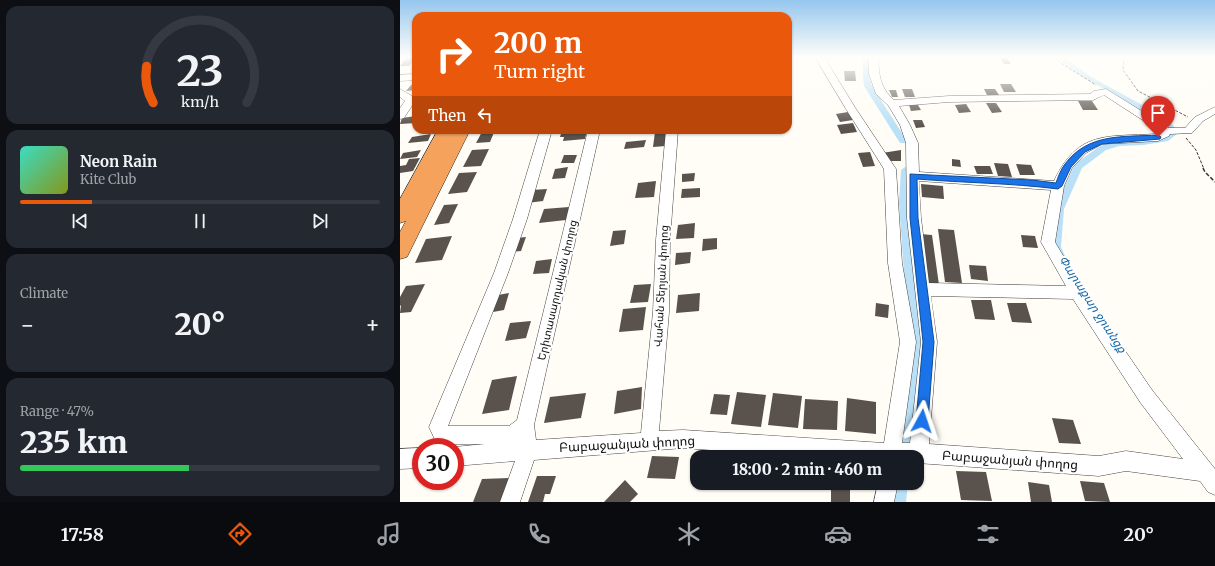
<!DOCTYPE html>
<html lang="en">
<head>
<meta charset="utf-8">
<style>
  :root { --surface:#171b24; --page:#242831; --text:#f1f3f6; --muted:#9ea1a6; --line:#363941; --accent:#ea580c }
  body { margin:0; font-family:Merriweather,"Noto Sans Armenian",serif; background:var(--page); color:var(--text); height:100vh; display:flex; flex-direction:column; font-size:15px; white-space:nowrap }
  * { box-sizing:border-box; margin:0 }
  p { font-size:13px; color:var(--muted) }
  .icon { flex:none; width:22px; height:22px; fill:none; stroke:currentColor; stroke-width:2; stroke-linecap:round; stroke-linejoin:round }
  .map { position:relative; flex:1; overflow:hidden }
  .details { display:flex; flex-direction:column; gap:6px; padding:6px; background:#0d0f14; width:400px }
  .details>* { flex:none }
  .hud { position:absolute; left:12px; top:12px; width:380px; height:122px; border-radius:12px; box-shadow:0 1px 3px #0004; background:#ea580c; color:#fff; overflow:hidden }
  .speed { position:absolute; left:12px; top:438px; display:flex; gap:8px; font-size:20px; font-weight:700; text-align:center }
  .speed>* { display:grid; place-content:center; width:52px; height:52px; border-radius:50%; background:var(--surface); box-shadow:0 1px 3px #0004; line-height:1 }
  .speed .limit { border:6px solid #d22; background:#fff; color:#111 }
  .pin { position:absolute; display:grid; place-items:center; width:34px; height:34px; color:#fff; margin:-41px -17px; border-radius:50% 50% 50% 0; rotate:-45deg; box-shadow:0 0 4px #0007 }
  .pin .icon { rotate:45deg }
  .me { position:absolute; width:44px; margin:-22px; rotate:5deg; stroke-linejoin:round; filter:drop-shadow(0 0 3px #0008) }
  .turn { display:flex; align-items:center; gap:14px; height:84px; padding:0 16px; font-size:18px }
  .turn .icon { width:52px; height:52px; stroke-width:2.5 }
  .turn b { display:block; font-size:28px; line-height:34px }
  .then { display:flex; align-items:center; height:38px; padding:0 16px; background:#0003; gap:8px; font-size:15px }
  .big { font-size:30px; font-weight:800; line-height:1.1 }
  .details .widget { flex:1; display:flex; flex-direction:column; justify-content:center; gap:6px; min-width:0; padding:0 14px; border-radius:12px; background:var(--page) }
  .details .dial { align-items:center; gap:0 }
  .dial svg { height:104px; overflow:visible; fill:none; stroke:var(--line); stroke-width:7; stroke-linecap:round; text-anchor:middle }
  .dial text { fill:var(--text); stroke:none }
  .song { display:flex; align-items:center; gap:12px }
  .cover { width:48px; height:48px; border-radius:6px; background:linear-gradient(135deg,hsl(170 70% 55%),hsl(70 70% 35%)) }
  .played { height:4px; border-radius:2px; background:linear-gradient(90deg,var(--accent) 20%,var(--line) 20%) }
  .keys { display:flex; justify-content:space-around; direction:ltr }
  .heat { display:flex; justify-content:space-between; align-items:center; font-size:22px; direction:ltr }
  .charge { height:6px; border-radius:3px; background:linear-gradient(90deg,#34c759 47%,var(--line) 0) }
  .trip { position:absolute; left:290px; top:450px; width:234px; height:40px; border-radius:12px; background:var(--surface); box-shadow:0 1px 3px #0004; font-weight:800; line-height:40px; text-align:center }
  .dock { display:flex; height:64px; justify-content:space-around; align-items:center; background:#090b0e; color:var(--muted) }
  .dock .icon { width:28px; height:28px }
  .dock .on { color:var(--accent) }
  .dock b { font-size:18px; color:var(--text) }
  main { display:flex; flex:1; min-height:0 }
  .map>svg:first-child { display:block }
</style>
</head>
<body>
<main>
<section class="details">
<div class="widget dial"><svg viewBox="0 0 100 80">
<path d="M14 69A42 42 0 1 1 86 69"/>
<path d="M14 69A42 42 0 0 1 9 41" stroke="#ea580c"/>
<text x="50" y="56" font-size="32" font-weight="700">23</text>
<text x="50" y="72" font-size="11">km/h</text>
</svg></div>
<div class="widget">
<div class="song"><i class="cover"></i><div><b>Neon Rain</b><p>Kite Club</p></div></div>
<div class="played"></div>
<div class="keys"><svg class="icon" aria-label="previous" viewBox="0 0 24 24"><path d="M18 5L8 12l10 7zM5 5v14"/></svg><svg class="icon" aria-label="pause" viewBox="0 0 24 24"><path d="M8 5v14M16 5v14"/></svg><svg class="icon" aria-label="next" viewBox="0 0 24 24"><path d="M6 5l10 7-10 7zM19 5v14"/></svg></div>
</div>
<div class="widget"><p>Climate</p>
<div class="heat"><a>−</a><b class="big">20°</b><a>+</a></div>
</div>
<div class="widget"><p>Range · 47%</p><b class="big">235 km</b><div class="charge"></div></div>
</section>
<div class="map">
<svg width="815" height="502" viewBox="0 0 815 502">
  <rect width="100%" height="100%" fill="#fffdf5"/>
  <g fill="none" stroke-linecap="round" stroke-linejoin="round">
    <path fill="#b9e0f7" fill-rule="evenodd" d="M463 57H469V77L472 86 507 141 506 143H500L464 86 463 77Z
      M658 57H664L691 77 768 119 775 128 774 130H768L762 123 687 79 664 63Z
      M771 131H774L778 133 768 141 743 145 719 146 706 150 682 168 664 209 661 247 665 256 664 259H656L651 247 654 209 675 164 700 146 718 140 743 139 766 136Z
      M505 167 509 170V203L515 286 524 325 514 441 512 446 507 448 502 446 500 441 512 325 505 286 499 203 501 170Z
      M494 483H508L506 502H492Z"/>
  </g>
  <path fill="#5a524d" d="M7 57H16L9 66H0Z
    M600 58H607L611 64H604Z
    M444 71H455L456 81H445Z
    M600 84H611L616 92H604Z
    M11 85H16V90L6 91Z
    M502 89H512L515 97H505Z
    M584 89H595L599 95H587Z
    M489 90H496L498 97H492Z
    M678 101H692L698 110H683Z
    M586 103H596L602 112 592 113Z
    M566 104 571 112 559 113 555 105Z
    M509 105H518L521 110 511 111Z
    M448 112 453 120 440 122 436 114Z
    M16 116V123L0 124 2 118Z
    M513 120H522L525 127 516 128Z
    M453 123 457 132 441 134 437 125Z
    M83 130H95L90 142 76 143Z
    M162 130 181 131 187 130 185 139 163 141 164 137H160Z
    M267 131 266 146 253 147 255 132Z
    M31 134 28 141 8 143 12 137Z
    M246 140 244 147 224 149 226 142Z
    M89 149 81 166 63 167 72 150Z
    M21 150 17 157 0 159 3 153Z
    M501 150V161H486L482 153Z
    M470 152 475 166 463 167 458 153Z
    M164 155H177L174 163H161Z
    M20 158 13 171 0 173V166L6 165 9 159Z
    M552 159 560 160 561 167 552 166Z
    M594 163 608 164 612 177 598 176Z
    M616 164 631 165 635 175H620Z
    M574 166H590L593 174H577Z
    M168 167 165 178 152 179 155 169Z
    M77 172 67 192 48 194 59 173Z
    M295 173 294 181 282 182V174Z
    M256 181 254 197 235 198 238 183Z
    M521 184 543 186 544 199 522 197Z
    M300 188V197L281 198 282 189Z
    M147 189 143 201 127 203 131 190Z
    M58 204 49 223 34 225 44 205Z
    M169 207 166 220 139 223 144 209Z
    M295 223 294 238 276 239 278 225Z
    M538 229 554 230 562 283 545 282Z
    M226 230 224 244 210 246 213 231Z
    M520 234 532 235 539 285H527Z
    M621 235 635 236 638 248 623 247Z
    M52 236 42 260 15 263 26 239Z
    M126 237 121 251 111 252 116 238Z
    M317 238V249L302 251 303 239Z
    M291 252 290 263 275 265 276 253Z
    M152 259 149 273 133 274 136 261Z
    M569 265 586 266 588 281 571 279Z
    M25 284 11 312 0 313 1 305 0 306V297L6 286Z
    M251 284 248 302 230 303 234 285Z
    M109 293 104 310 93 312 98 295Z
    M300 293 299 311 276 313 278 295Z
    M571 300H591L595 320 575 319Z
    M476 303 489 305 488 318 475 316Z
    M607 303H626L632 323 612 322Z
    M246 307 243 330 219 332 223 309Z
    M131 321 126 338 105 341 110 323Z
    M117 376 109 410 82 414 92 380Z
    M242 387 241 409 214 414 217 391Z
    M337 392 366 395 361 427 331 424Z
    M186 393 181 418 144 423 150 397Z
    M373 393 402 396 398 428 368 425Z
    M314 394 330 395 327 415 310 414Z
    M447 398 476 402V434L445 431Z
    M405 399 438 401 437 430 403 429Z
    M652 418 673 420 681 444 659 443Z
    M252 456 279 457 275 479 247 478Z
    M556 471 586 472 592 501 561 500Z
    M137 476H156L150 494H145L143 502H128Z
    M109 478 101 502H73L82 479Z
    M225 480 238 494 230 502H204Z
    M680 481 704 483 710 502 685 501Z
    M628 482 649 485 652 502H631Z
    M393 483H417V488L393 487Z
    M429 483H449V487H429Z
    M431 490H450V502H431Z"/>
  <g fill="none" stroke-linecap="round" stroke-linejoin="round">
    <defs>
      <path id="minor" d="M415 57H424L456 109 496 169 502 263 516 342 502 443H510L521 342 507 218 506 143 500 125 488 105 476 94 469 74V57H478C479 75 480 88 494 100L549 96 690 94 694 91 706 89 769 128H785L795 117 815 107V114L803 121 792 133 770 134 769 136 758 141 702 144 686 153 672 168 664 186 655 242 682 288 752 390 815 469V495L808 492 800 481 726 471 699 476 517 463V457H410L283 448 134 460 120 502H100L115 461 55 466V447H54L85 444H43L36 442 29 427 94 273 113 219 140 130H152L127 219 108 273 48 426H109L117 420 188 130H200L134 425 136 440 241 433 253 312 256 240 266 130H278L270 240 269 312 259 431 283 430 484 443 500 342 488 263 484 169 446 109ZM704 95 761 132 756 134C707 137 678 130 654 181L519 172 518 143 510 125 499 106 549 102 693 100ZM519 181 651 190 641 242 666 286 529 283 521 218ZM531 296 673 299 740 402 783 459 726 451 699 456 529 444 537 342Z
        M16 74V80L0 81V75Z
        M0 89 12 96 15 101 4 118 0 119V108L5 101 0 97Z
        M21 448V468L0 469V449Z
        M478 483H498L494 502H474Z"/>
      <path id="highway" d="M38 130H54L43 151 54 130H70L7 257 0 259V232L6 221 0 223V199Z"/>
    </defs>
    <use href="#minor" stroke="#444" stroke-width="1"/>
    <use href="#highway" stroke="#222" stroke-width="1"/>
    <path stroke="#333" stroke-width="1" stroke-dasharray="3 1.5" stroke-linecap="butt" d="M655 57 661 63 696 85
      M724 57 723 70 738 91 788 117
      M786 138 796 150 804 169"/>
    <path stroke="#333" stroke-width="1.5" stroke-dasharray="4 2" stroke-linecap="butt" d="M803 168 805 172 815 182"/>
    <use href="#minor" fill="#fff" fill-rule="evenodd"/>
    <use href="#highway" fill="#f5a25d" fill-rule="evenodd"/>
  </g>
  <linearGradient id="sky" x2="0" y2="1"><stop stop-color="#95c6ee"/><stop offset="0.45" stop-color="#fffefa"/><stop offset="1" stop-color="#fffefa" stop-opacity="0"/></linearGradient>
  <rect width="815" height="127" fill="url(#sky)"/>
  <path fill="#1a73e8" stroke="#114b97" d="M758 135 761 137 760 139 702 144 685 152 671 167 662 186 658 189C611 183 564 183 517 179L518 218 534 342 528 421 526 426 522 427 518 426 516 421 523 342 510 218V174L632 180 656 183C658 177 661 169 665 164 688 133 723 137 758 135Z"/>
  <g text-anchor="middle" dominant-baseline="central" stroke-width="4" stroke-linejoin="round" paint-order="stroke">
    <g font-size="11" fill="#111" stroke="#fff">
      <text transform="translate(261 286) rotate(-87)">Վահան Տերյան փողոց</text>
      <text transform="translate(157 290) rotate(-77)">Երիտասարդական փողոց</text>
    </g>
    <g font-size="12" font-style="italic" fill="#1768a6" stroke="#fff">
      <text transform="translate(693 304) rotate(57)">Փարաքար ջրանցք</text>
    </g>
    <g font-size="13" fill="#111" stroke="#fff">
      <text transform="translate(227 444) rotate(-3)">Բաբաջանյան փողոց</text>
      <text transform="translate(610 460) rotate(4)">Բաբաջանյան փողոց</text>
    </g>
  </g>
</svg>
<div class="speed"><div class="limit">30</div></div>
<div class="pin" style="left:758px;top:137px;background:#d93025"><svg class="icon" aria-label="arrive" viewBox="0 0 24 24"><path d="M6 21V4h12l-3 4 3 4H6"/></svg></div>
<svg class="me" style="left:522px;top:421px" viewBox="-20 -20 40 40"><path d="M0-17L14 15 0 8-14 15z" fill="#1a73e8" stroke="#fff" stroke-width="4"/></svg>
<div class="trip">18:00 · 2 min · 460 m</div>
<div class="hud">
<div class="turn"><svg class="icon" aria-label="right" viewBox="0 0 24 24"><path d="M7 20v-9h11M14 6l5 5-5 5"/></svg><div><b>200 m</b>Turn right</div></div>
<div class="then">Then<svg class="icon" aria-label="left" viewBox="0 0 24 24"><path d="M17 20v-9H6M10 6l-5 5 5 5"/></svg></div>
</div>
</div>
</main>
<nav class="dock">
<b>17:58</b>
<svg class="icon on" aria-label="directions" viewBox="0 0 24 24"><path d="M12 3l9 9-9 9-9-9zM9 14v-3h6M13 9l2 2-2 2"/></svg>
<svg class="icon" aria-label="music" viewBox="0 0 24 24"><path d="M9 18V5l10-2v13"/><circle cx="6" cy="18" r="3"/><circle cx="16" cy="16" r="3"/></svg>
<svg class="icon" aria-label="phone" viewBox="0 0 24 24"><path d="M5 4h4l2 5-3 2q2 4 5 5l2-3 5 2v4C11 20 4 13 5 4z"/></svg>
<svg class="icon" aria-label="climate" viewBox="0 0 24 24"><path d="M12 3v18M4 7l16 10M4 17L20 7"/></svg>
<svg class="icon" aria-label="car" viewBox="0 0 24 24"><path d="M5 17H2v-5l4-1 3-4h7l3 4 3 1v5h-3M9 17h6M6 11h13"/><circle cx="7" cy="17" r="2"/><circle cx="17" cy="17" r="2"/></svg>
<svg class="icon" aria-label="filters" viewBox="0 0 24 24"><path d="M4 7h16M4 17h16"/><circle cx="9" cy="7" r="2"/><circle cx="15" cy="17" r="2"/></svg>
<b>20°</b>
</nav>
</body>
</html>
